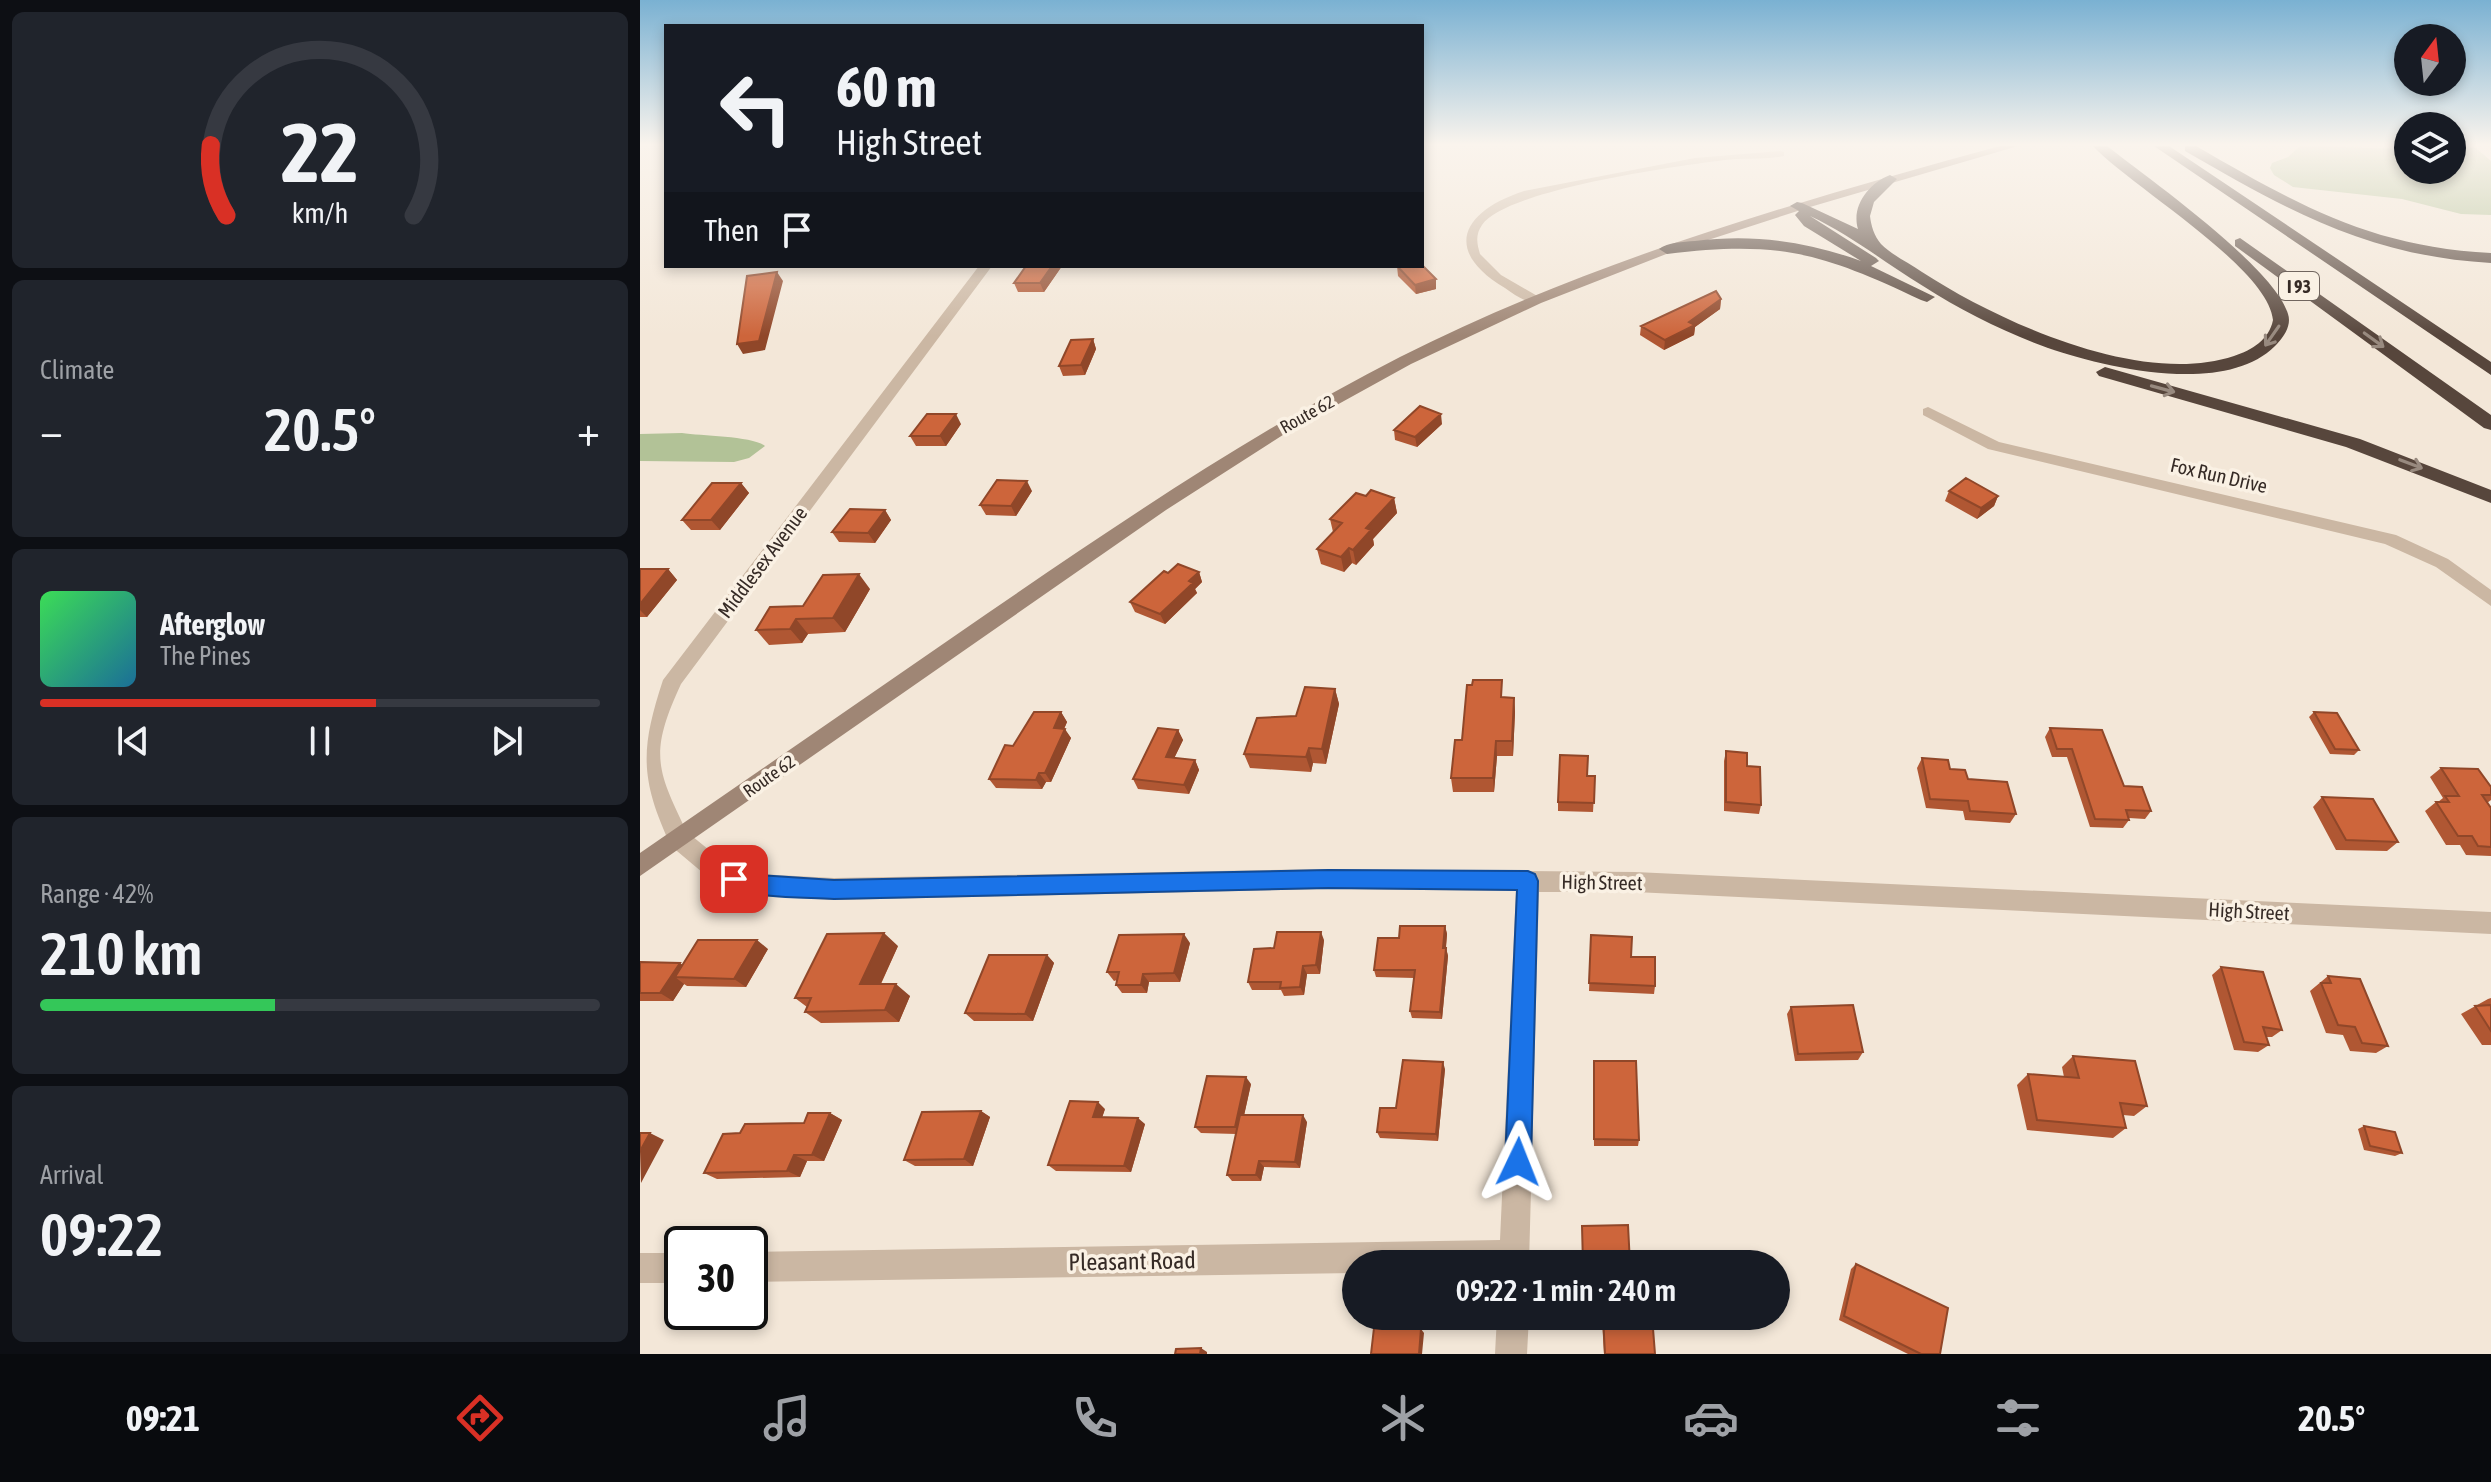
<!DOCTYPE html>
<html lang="en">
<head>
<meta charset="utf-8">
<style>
  :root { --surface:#171b24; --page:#20242c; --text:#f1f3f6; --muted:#9ea1a6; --line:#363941; --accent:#d93025 }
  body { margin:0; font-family:"Asap Condensed",sans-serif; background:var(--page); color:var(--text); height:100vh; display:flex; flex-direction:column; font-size:30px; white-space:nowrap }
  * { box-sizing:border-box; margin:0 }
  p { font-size:26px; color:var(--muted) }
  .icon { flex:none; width:44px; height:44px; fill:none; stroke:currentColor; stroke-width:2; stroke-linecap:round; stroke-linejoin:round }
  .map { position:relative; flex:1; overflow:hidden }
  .sheet { display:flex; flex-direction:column; gap:12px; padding:12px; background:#0d0f14; width:640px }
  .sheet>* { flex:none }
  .guide { position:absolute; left:24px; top:24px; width:760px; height:244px; border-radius:0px; box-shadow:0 4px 12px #0003; background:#171b24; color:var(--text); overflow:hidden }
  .needle { width:52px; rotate:15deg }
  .tools { position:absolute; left:1754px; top:24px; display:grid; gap:16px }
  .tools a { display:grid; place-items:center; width:72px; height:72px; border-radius:50%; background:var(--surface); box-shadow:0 4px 12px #0003; font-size:40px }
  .speed { position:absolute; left:24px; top:1226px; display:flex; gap:16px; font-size:40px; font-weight:700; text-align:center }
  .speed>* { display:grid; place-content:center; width:104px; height:104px; border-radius:50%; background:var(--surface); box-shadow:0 4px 12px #0003; line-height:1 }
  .speed .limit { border:4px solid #111; border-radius:12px; background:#fff; color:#111 }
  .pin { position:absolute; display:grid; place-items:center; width:68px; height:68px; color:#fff; margin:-34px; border-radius:16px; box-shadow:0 4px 12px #0006 }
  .me { position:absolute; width:88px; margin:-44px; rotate:2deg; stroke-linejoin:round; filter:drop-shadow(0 0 6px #0008) }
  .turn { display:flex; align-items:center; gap:28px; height:168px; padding:0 40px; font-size:36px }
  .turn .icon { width:104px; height:104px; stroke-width:2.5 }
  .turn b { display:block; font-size:56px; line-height:68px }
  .then { display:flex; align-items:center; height:76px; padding:0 40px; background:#0003; gap:16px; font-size:30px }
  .big { font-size:60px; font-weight:600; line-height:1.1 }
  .sheet .tile { flex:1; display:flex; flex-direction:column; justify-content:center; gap:12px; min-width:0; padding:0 28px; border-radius:12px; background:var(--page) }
  .sheet .dial { align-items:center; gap:0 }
  .dial svg { height:208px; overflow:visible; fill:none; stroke:var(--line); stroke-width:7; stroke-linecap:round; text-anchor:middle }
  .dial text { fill:var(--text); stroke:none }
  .song { display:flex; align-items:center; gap:24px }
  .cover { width:96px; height:96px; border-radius:12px; background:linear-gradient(135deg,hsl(130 70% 55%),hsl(200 70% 35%)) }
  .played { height:8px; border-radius:4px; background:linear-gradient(90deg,var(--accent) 60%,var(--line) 60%) }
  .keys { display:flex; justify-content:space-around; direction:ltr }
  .heat { display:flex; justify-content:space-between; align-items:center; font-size:44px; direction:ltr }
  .charge { height:12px; border-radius:6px; background:linear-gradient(90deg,#34c759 42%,var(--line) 0) }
  .trip { position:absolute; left:702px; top:1250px; width:448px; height:80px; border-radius:40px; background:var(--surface); box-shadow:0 4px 12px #0003; font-weight:600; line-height:80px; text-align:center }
  .tab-bar { display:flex; height:128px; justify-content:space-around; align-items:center; background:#090b0e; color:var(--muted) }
  .tab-bar .icon { width:56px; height:56px }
  .tab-bar .current { color:var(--accent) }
  .tab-bar b { font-size:36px; color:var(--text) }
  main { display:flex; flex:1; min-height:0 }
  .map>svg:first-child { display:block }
</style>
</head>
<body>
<main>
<section class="sheet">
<div class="tile dial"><svg viewBox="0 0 100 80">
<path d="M14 69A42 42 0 1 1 86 69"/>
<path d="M14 69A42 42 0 0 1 8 42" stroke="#d93025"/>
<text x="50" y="56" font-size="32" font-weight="700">22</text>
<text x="50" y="72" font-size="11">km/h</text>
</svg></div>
<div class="tile"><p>Climate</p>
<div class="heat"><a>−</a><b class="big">20.5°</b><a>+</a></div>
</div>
<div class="tile">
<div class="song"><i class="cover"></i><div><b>Afterglow</b><p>The Pines</p></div></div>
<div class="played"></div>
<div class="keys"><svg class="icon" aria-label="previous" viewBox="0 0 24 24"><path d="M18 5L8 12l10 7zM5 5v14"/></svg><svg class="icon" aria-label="pause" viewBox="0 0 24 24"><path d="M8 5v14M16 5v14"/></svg><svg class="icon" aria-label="next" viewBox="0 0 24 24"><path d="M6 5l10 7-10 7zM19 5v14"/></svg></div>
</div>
<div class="tile"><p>Range · 42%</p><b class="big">210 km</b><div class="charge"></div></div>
<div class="tile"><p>Arrival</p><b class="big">09:22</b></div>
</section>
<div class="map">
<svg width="1851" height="1354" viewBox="0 0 1851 1354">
  <rect width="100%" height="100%" fill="#f3e7d8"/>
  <path fill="#b2c297" d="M1660 146 1768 149V170H1812V146L1836 148 1851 161V215L1821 214 1762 199 1653 187 1634 175 1630 168 1632 163 1648 157Z
    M42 433C61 436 113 436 125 446L109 458 94 462 0 461V434Z"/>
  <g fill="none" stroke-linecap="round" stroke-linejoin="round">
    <path fill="#cbb7a3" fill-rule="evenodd" d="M1140 151 1144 152V156C1128 159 1111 158 1095 159 1047 164 866 189 842 225 835 235 837 244 840 254L861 275 899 297V303C887 304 875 295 865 288 801 250 823 211 884 191L1055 158Z
      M1288 407 1359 442 1756 535 1808 559 1851 590V606L1796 567 1745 544 1348 449 1283 415V409Z
      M39 829 47 832 90 867 118 874 194 878 688 869 995 872 1851 912V934L995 892H899L889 1264H716V1273L110 1282V1252L860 1240 876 891 688 889 194 900 118 896 83 886 75 883 31 846 28 839 31 832Z
      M0 1253H42V1283H0Z
      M857 1316H889L887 1354H855Z"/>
    <path fill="#cbb7a3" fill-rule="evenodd" d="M339 266H352L41 684C7 757 18 771 50 839L47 846 39 849 31 846C0 779 0 750 23 680Z"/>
    <path fill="#9f8675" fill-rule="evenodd" d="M1360 146H1378L1170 207 1034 251 901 303 771 364 646 433 526 510 0 876V853C115 774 230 694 345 615 479 523 615 431 760 357 950 261 1155 202 1360 146Z"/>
    <path fill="#57463c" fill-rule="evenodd" d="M1453 146H1467C1509 179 1634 267 1648 314 1652 326 1643 338 1635 346 1585 396 1467 368 1408 348 1364 332 1322 311 1283 286 1245 263 1211 235 1170 216L1236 258 1239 261 1231 266 1295 297 1287 302 1281 300C1182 253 1138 240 1027 254L1019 249C1028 242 1043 242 1055 241 1113 234 1166 241 1221 261L1164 226 1155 215 1159 211 1150 206 1157 202 1162 203 1218 229C1211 206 1229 183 1250 175L1257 179 1234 202 1230 216C1231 225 1234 236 1241 244 1252 255 1269 263 1282 272 1359 322 1501 387 1594 356 1612 350 1629 340 1633 320 1628 267 1490 186 1453 146Z
      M1514 146H1529L1851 362V375Z
      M1545 146H1556C1658 205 1731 247 1851 253V263C1729 256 1649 211 1545 151Z
      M1600 238 1851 415V430L1844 428 1595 246V240Z
      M1465 367 1720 439 1851 490V503L1706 447 1459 376 1456 372Z"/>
  </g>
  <path fill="#b05733" d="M422 266 404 292H378L374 283Z
    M757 266 796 279V289L776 294 758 276Z
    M1081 299 1080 309 1055 327 1054 335 1024 350 1000 335 1001 326Z
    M453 339 456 349 445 375 423 376 419 366Z
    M321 424 306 446H276L270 436Z
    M802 424 777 447 755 440 754 430Z
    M101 483 109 493 80 530H51L42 520Z
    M392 491 376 516 346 515 340 505Z
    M1309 491 1358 496 1354 506 1337 519 1305 501Z
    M726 496 754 498 757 513 733 539 734 545 716 565 712 563 704 572 681 564 677 549 693 532 690 519Z
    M245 510 251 520 235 543 199 542 192 532Z
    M0 569H28L37 580 7 617H0Z
    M559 572 562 582 555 589 557 593 525 624 495 612 490 602 528 573Z
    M230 589 205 632 168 634 162 643 129 645 116 630 163 606Z
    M695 689 699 704 686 764 673 763 671 772 610 768 604 754Z
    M863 697 874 698 875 712 873 756H857L854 792H813L811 778 822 740Z
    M421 712 427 722 424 729 431 738 411 782H406L402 789 356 788 349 779 373 746Z
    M1674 712 1719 750 1714 755 1690 754 1669 717Z
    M1410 728 1484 786 1511 811 1505 819 1489 818V820L1483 828 1450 827 1427 757H1412L1405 737Z
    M538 730 543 740 534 758 555 760 559 770 549 794 498 789 493 779Z
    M1086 751 1107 766 1121 805 1119 814 1084 811V761Z
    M1282 758 1310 769 1376 814 1370 823 1325 820 1323 811 1286 808 1277 768Z
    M1801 768 1851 787V800L1847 803 1851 808V856L1826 855 1820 845H1806L1785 811 1796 802H1798L1803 798 1790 777Z
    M955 776 953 812 918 811V802Z
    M1682 797 1758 842 1747 851 1696 850 1673 807Z
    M805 926 807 934 806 948 808 956 802 1019 772 1018 770 1011 774 978 736 977 734 970 759 938Z
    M951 935 991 957 1015 986 1014 994 949 991Z
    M684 940 680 974H667L664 995 644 996 641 990H612L608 982 634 948Z
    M550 943 540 982H509L507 993H482L476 985 477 980 474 981 467 972Z
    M258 946 241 984 270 996 259 1022 181 1023 165 1012 167 1007 155 998Z
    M128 949 106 987 47 986 44 984 33 1001H0V962L42 965Z
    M407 955 414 963 393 1021H334L325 1013Z
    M1581 967 1642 1030 1632 1037H1626L1629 1045 1618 1052 1594 1050 1572 975Z
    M1688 976 1748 1046 1736 1053 1710 1051 1703 1035 1686 1033 1670 991Z
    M1851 998V1045H1842L1821 1014 1848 999Z
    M1151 1007 1223 1052 1218 1060 1155 1061 1147 1014Z
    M1433 1056 1507 1106 1494 1116 1483 1115 1486 1128 1473 1138 1387 1130 1377 1085 1388 1074 1424 1077 1422 1067Z
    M953 1068 999 1140 998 1146H954Z
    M805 1069 798 1141 740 1138 737 1132 756 1108Z
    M611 1084 604 1115 667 1122 660 1168 624 1167 621 1181H592L587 1175 596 1134 561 1133 555 1127Z
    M465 1109 462 1117 505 1124 491 1172 416 1171 408 1165Z
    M341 1111 350 1117 333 1166H275L264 1160Z
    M190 1113 202 1120 184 1161H167L160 1177 77 1179 64 1173 100 1133 164 1123Z
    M1724 1126 1762 1153 1755 1156 1724 1150 1718 1129Z
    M1216 1264 1300 1354H1268L1199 1320 1211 1269Z
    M943 1316H1015L1012 1319 1015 1354H964L962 1320H944Z"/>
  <path fill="#904729" d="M412 266H422L404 292 400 283Z
    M137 272 143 281 125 350 103 354 97 344Z
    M796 279V289L776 294 775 285Z
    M1081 299 1080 309 1055 327 1054 335 1024 350 1025 340Z
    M453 339 456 349 445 375 441 365Z
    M316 414 321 424 306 446 300 436Z
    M801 414 802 424 777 447 775 437Z
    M387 481 392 491 376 516 371 506Z
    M101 483 109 493 80 530 71 520Z
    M1358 496 1354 506 1337 519 1341 508Z
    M754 498 757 513 733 539 734 545 716 565 713 550 726 528Z
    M245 510 251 520 235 543 228 533Z
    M709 548 712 563 704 572 701 557Z
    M28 569 37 580 7 617 0 610V604Z
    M559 572 562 582 555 589 557 593 525 624 520 614Z
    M219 574 230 589 205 632 193 618Z
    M156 619 168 634 162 643 150 629Z
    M695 689 699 704 686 764 682 749Z
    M874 698 875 712 873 756 872 741Z
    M421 712 427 722 420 738 414 728Z
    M425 729 431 738 411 782 405 773Z
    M538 730 543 740 530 767 526 757Z
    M856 741 857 756 854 792 853 778Z
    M669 748 673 763 671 772 666 757Z
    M555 760 559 770 549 794 544 785Z
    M399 773 406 782 402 789 396 780Z
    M805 926 807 934 805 956 803 948Z
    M681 932 684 940 680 974 676 965Z
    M244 933 258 946 235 996 220 984Z
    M544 934 550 943 540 982 534 973Z
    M117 940 128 949 106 987 94 979Z
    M806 948 808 956 802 1019 800 1012Z
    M407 955 414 963 393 1021 385 1014Z
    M40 963 52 971 35 977 44 984 33 1001 20 993Z
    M663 966 667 974 664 995 660 987Z
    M503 974 509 982 507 993 501 985Z
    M256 984 270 996 259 1022 245 1010Z
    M803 1062 805 1069 798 1141 796 1134Z
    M606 1077 611 1084 600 1134 595 1127Z
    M458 1102 465 1109 460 1124 453 1117Z
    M341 1111 350 1117 333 1166 324 1159Z
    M190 1113 202 1120 184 1161 172 1155Z
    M663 1115 667 1122 660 1168 655 1162Z
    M498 1118 505 1124 491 1172 484 1166Z
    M10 1133 24 1140 1 1183 0 1151Z
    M154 1155 167 1161 160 1177 147 1171Z
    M619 1161 624 1167 621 1181 616 1175Z
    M781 1329 784 1333 782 1354H779Z
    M561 1348 567 1352V1354H560Z"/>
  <path fill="#cd653b" stroke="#904729" stroke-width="2" d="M782 265 796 279 775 285 757 266Z
    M386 266H412L400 283H374Z
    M137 272 119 341 97 344 107 276Z
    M1076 291 1081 299 1049 322 1055 325 1025 340 1001 326Z
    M453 339 441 365 419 366 431 340Z
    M780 406 801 414 775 437 754 430Z
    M287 414H316L300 436H270Z
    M1326 478 1358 496 1341 508 1309 491Z
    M357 480 387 481 371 506 340 505Z
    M72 483H101L71 520H42Z
    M731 490 754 498 726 528 731 530 713 550 709 548 701 557 677 549 702 523 690 519 716 493 726 496Z
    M210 509 245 510 228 533 192 532Z
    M538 564 559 572 549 581 553 583 520 614 490 602 524 571 528 573Z
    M0 569H28L0 604Z
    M219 574 193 618 156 619 150 629 116 630 130 607 163 606 183 575Z
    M833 680H862L861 697 874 698 872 741H856L853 778H811L815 740H822L827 685H832Z
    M665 687 695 689 682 749 669 748 666 757 604 754 617 718 656 716Z
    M394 712H421L414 728 425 729 405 773H399L396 780 349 779 365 745 373 746Z
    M1674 712 1697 713 1719 750 1695 749Z
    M518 728 538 730 526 757 555 760 544 785 493 779Z
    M1410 728 1462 730 1484 786 1502 787 1511 811 1486 810 1489 820 1455 819 1432 749H1417Z
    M1086 751 1107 753V766L1120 767 1121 805 1086 802Z
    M920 755 948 756 947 776H955L954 803 918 802Z
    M1282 758 1308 760 1310 769 1325 770 1328 779 1367 782 1376 814 1330 811 1328 801 1290 799Z
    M1801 768 1838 769 1851 787V795H1842L1851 808V847L1838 846 1832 836H1818L1796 802H1809L1805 796H1819Z
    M1682 797 1733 799 1758 842 1706 840Z
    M760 926H805L803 948H806L800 1012 770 1011 775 970H734L738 938H759Z
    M637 932H681L676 965 663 966 660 987 640 988 641 982H608L614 949 634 948Z
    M244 933 220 984H256L245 1010 165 1012 171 998H155L187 934Z
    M544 934 534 973 503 974 501 985H476L479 972H467L479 935Z
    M951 935 992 937 991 957H1015V986L949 983Z
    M58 940H117L94 979 35 977Z
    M349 955H407L385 1014 325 1013Z
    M0 962 40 963 20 993H0Z
    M1581 967 1623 972 1642 1030 1623 1027 1629 1045 1604 1042Z
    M1688 976 1720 979 1748 1046 1722 1043 1715 1027 1698 1025 1681 983H1691Z
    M1213 1005 1223 1052 1158 1054 1151 1007Z
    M1851 1005V1031L1835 1006Z
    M1433 1056 1495 1061 1507 1106 1480 1103 1486 1128 1397 1120 1388 1074 1439 1078Z
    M763 1060 803 1062 796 1134 737 1132 740 1108H756Z
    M954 1061H996L999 1140 954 1139Z
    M567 1076 606 1077 595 1127H555Z
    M430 1101 458 1102 453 1117 498 1118 484 1166 408 1165Z
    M341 1111 324 1159 264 1160 282 1112Z
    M168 1113H190L172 1155H154L147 1171 64 1173 83 1134 100 1133 105 1124 164 1123Z
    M600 1115H663L655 1162 619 1161 616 1175H587Z
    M1724 1126 1755 1132 1762 1153 1730 1146Z
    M0 1133H10L0 1151Z
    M988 1225 990 1264H943L942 1226Z
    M1216 1264 1308 1308 1300 1354H1281L1204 1316Z
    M963 1316H1012L1015 1354H965Z
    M734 1328 781 1329 779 1354H731Z
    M561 1348 560 1354H535L536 1349Z"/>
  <defs><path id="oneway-shaft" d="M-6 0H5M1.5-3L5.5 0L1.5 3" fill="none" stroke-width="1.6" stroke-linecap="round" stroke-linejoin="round" transform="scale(2)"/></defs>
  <g stroke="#988a7f">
    <use href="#oneway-shaft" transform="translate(1632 336) rotate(125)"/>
    <use href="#oneway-shaft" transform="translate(1734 340) rotate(36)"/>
    <use href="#oneway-shaft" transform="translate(1523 389) rotate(15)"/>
    <use href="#oneway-shaft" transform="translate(1771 464) rotate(21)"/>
  </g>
  <linearGradient id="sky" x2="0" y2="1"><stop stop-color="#7ab1d2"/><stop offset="0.43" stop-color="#faf4ed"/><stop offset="1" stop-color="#faf4ed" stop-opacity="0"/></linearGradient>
  <rect width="1851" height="336" fill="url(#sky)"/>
  <path fill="#1a73e8" stroke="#114b97" stroke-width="2" d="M94 870 118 875 194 880 688 870 888 871 895 874 898 881 891 1162 887 1171 878 1175 869 1171 865 1162 877 890 688 888 194 899C158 897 120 899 86 886L83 879 86 873Z"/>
  <g text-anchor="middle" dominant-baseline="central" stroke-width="7" stroke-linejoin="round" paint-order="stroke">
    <rect fill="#faf1e4" stroke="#71665f" stroke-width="2" x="1639" y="272" width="40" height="28" rx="6"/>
    <g font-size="18" font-weight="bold" fill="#362b26">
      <text x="1659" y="286">I 93</text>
    </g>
    <g font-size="18" fill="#362b26" stroke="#faf1e4">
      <text transform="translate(667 414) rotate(-29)">Route 62</text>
      <text transform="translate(129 776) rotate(-35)">Route 62</text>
    </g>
    <g font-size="20" fill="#362b26" stroke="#faf1e4">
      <text transform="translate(1579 475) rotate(13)">Fox Run Drive</text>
      <text transform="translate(122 562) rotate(-53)">Middlesex Avenue</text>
      <text transform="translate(962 882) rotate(1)">High Street</text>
      <text transform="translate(1609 911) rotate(3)">High Street</text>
    </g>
    <g font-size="24" fill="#362b26" stroke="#faf1e4">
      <text transform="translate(492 1261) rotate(-1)">Pleasant Road</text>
    </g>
  </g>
</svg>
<div class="tools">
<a><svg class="needle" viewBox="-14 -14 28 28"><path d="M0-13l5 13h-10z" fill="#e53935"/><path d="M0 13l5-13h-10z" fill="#9ea1a6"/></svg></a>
<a><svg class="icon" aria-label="layers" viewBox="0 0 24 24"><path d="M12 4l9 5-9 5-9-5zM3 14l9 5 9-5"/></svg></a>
</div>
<div class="speed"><div class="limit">30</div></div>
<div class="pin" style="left:94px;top:879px;background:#d93025"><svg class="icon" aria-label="arrive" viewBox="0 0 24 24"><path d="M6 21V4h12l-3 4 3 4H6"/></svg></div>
<svg class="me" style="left:878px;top:1162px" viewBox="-20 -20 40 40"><path d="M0-17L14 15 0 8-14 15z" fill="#1a73e8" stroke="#fff" stroke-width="4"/></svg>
<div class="trip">09:22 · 1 min · 240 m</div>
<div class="guide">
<div class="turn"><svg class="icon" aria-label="left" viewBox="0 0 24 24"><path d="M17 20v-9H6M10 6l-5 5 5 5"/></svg><div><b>60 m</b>High Street</div></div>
<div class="then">Then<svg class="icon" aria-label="arrive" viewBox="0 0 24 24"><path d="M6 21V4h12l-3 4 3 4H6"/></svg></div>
</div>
</div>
</main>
<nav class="tab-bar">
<b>09:21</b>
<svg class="icon current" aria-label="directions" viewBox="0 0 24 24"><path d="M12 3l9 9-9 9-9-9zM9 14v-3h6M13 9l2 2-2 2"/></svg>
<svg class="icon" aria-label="music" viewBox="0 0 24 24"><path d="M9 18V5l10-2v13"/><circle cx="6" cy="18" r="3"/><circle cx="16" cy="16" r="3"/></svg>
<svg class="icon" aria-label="phone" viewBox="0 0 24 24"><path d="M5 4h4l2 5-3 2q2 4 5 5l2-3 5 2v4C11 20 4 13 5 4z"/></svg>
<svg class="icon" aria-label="climate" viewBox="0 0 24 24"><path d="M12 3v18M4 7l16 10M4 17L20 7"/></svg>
<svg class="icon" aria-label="car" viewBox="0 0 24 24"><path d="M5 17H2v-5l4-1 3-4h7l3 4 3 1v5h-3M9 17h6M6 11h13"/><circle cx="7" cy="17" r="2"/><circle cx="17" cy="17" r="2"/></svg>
<svg class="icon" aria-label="filters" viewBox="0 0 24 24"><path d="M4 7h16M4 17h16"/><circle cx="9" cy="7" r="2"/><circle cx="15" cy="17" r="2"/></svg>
<b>20.5°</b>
</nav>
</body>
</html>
